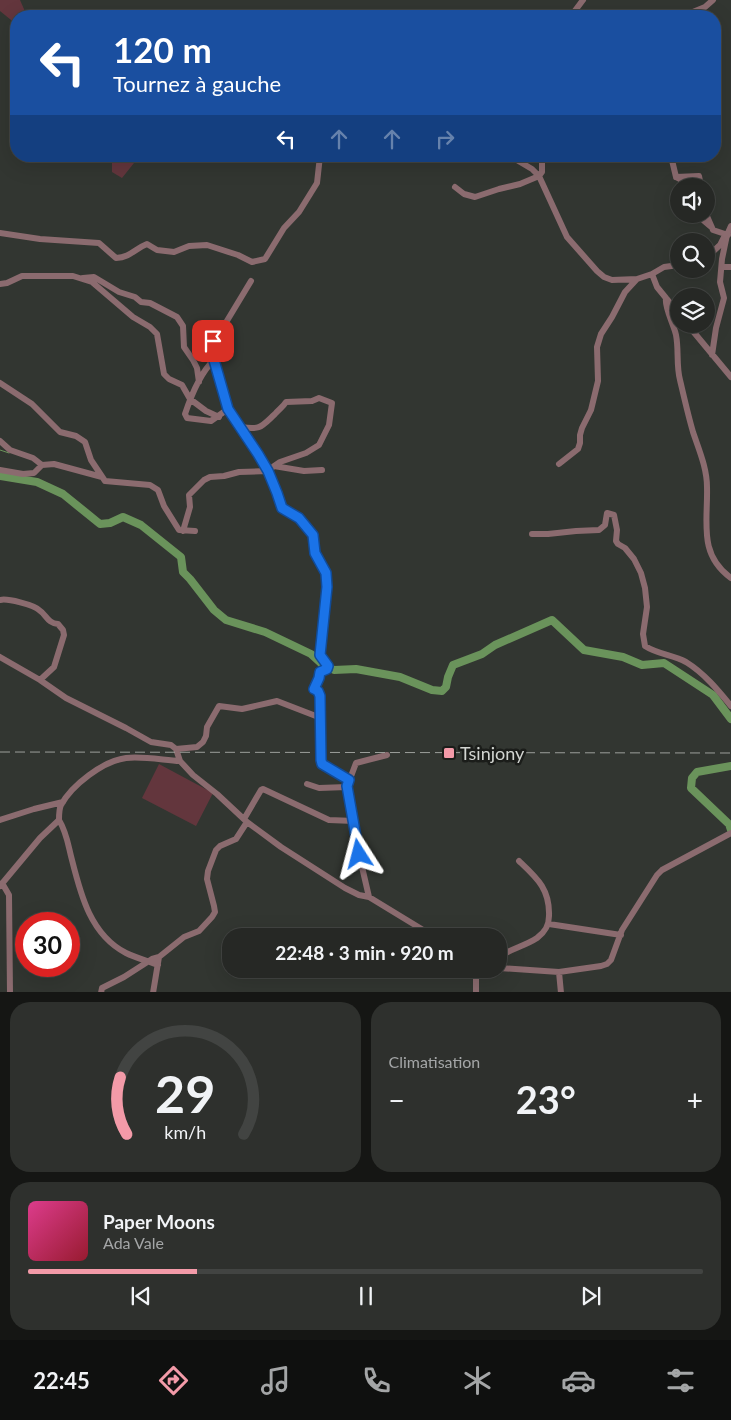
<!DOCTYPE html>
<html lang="fr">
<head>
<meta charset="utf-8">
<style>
  :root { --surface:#262825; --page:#2e302d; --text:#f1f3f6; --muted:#a4a6a7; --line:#424442; --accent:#f39aa8 }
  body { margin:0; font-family:Lato,sans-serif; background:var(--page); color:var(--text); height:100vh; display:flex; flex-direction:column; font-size:19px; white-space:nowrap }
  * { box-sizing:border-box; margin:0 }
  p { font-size:16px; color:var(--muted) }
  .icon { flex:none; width:28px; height:28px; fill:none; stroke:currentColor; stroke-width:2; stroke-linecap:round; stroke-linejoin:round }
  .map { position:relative; height:992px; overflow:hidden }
  .side { display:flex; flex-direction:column; gap:10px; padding:10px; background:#151614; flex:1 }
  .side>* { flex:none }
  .banner { position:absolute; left:10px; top:10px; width:711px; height:152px; border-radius:20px; box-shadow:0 5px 20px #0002,0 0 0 1px var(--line); background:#1a4fa0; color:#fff; overflow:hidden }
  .tools { position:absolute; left:670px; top:178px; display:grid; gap:10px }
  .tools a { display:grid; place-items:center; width:45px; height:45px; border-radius:50%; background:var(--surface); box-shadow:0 5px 20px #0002,0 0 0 1px var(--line); font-size:25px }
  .speed { position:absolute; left:15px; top:912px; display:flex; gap:10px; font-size:25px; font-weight:700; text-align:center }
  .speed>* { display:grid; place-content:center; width:65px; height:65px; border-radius:50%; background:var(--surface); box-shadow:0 5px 20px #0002,0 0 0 1px var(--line); line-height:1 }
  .speed .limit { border:8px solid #d22; background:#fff; color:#111 }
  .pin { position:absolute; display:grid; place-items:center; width:42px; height:42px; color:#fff; margin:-21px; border-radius:10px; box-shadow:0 2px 8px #0006 }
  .me { position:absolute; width:55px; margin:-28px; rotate:351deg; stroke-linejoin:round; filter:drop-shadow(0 0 4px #0008) }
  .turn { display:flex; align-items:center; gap:18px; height:105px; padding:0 20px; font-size:22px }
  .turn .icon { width:65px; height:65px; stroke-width:2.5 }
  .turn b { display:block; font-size:35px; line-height:42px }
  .lanes { display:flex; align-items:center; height:48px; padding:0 20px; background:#0003; justify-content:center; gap:25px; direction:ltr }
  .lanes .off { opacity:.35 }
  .big { font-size:38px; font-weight:700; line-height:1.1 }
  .side .widget { flex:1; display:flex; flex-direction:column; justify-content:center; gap:8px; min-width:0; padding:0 18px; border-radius:20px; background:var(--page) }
  .side .dial { align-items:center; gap:0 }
  .dial svg { height:130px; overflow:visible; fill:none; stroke:var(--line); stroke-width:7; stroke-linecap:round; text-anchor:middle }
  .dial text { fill:var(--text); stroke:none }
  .song { display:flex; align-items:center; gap:15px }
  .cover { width:60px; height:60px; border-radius:8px; background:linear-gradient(135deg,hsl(330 70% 55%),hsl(350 70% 35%)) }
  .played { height:5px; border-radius:2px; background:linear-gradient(90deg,var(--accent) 25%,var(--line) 25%) }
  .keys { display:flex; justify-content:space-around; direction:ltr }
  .heat { display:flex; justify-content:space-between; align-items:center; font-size:28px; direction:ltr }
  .side .tiles { flex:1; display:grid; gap:10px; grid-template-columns:1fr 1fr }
  .widget:last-child { grid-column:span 2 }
  .trip { position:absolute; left:222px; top:928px; width:285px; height:50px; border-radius:20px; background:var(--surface); box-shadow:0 5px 20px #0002,0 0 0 1px var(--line); font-weight:700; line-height:50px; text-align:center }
  .menu { display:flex; height:80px; justify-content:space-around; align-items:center; background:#0f100f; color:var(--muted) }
  .menu .icon { width:35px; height:35px }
  .menu .active { color:var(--accent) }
  .menu b { font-size:22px; color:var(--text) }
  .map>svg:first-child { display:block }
</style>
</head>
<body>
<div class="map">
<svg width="731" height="993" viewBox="0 0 731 993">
  <rect width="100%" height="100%" fill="#323631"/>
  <path fill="#63363d" d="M0 0H20L27 16H16V24L0 11Z
    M112 156H146L134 163 122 178 112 172Z
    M159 764 213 793 196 826 142 798Z"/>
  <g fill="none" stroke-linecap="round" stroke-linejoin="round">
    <path stroke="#6a935b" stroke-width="1" d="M0 450 9 453"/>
    <path stroke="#6a935b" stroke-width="8" d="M0 476 37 482 63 494 100 524 110 523 123 517 141 525 181 557 183 572 190 579 214 610 226 620 265 632 311 654 322 664 334 670 356 669 400 677 432 690 442 691 446 687 448 677 453 665 482 654 495 645 552 620 584 650 623 657 642 665 664 663 713 695 731 719
      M731 766 697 772 692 778 691 788 729 824 731 830"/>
    <path stroke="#8b6b6f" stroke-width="6" d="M571 16 583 0
      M683 16 705 7 713 0
      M510 156 532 169 539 176 567 237 597 271 604 277 612 280 637 279
      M671 156 676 177 680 179 684 186
      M676 177 699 176 701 186
      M455 187 464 194 475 197 499 189 520 184 539 176 542 172V156
      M696 214 710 226
      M706 214 713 230 728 235
      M0 233 40 239 99 243 116 258C131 257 134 249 147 244L157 250 174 252 189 246 207 245 238 255 252 262 265 259 284 228 299 212 317 183 320 156
      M706 258 720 245 724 237
      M679 265 664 267 652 274 657 287 679 314
      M722 267H731
      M83 278 94 277 119 292 135 297 141 302 150 303 177 317 183 326 184 347 193 360 197 368 199 382
      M0 284 7 283 22 276H73L92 282 133 317 150 327 157 334 164 374 169 379 182 385 190 399 206 411 219 417
      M666 298C664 307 674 325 676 335 679 350 676 365 680 380 684 397 688 415 693 432 699 450 707 468 707 487 708 522 698 554 731 578
      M687 324 731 377
      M712 355 716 328 724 298 720 282 722 259 727 235 731 226
      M214 360C200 373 191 396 185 414L187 418 211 421 228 409 214 360 209 351V345L216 339 251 281
      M0 383 32 404 60 432 76 436 85 442 91 460 105 481 150 485 158 490 164 506 179 530 195 531
      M228 409C250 441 271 471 281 508L299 518 313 535 315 553 326 573 327 587 320 655 329 666 327 669 320 672 319 678 314 689 318 691 320 696 321 761 322 764 349 780
      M0 441 10 450 33 458 42 465
      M559 464 578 449 580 443V435L582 428 591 410 598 381 597 347 601 334 612 317 625 292 637 279 652 274
      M274 466 304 471 322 470
      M0 470 23 474 34 473 42 465 54 464 102 477
      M183 531 190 507 189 495 204 480 210 477 224 476 239 472 267 471 280 462 306 453 319 445 329 425 332 403 319 398 312 401 286 402C283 407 279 409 275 414 261 427 261 430 241 427
      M532 534H548L576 531 599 530 605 525 607 513 614 515 617 530 616 541 618 544 625 548 634 559 641 573 645 588 647 607 643 634 645 646C657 654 673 655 686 662 704 673 718 690 731 706
      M0 600C7 598 34 605 39 610 47 615 47 623 58 624L63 630 64 635 54 667 40 680
      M0 657 40 680 66 698 126 728 151 742 171 745 176 749 180 761 193 775 217 794 247 822 281 847 345 888 359 895 369 897 433 936
      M176 749 197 747 203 742 206 736 207 727 219 706 242 709 277 701 321 718
      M307 784 319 788 347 787
      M244 819 261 790 263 789 329 820 354 821
      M0 820 34 809 63 802
      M59 820C67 833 68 845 72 860 81 896 91 935 126 953 136 958 148 961 158 965
      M2 883 9 895 10 993
      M0 886 40 838 59 820C59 816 59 809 61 805 72 785 103 761 126 758 142 756 163 760 180 761
      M369 897 359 854 347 787 356 763 387 755
      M549 924 621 935
      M499 957C510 949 525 946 537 938 545 932 549 926 549 916 550 889 537 878 519 861
      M499 968 559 972
      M471 969 476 974 482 969
      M476 974V993
      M101 993 102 988 124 977 152 959 159 957
      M153 993 159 957 184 937 199 931 212 917 215 912 214 906 207 879 208 871 216 850 220 846 236 839 247 822
      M561 993 559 972 601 966 607 964 611 960 622 930 657 875 662 870 731 833"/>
    <path stroke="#9c9f9b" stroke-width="1" stroke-dasharray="10 5" stroke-linecap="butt" d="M0 752 731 753"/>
  </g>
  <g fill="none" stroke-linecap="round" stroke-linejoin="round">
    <defs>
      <path id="route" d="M213 341 209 345V351L214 360 228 409 258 454 268 471 277 493 282 508 299 518 313 535 315 553 326 573 327 587 320 655 328 666 327 669 320 672 319 678 314 689 318 691 320 696 321 760 322 764 349 780 347 786 359 854"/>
    </defs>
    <use href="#route" stroke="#114b97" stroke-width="12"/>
    <use href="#route" stroke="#1a73e8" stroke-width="9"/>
  </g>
  <rect fill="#f39aa8" stroke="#1b1d1a" stroke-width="2" x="443" y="747" width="12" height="12" rx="2.5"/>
  <g text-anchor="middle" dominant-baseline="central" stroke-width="5" stroke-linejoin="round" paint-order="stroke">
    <g font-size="18" fill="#d2d5d1" stroke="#1b1d1a" text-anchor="start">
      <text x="460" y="753">Tsinjony</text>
    </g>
  </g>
</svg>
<div class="tools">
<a><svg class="icon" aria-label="sound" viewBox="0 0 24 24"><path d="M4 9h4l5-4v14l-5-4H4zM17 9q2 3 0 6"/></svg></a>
<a><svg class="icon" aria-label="search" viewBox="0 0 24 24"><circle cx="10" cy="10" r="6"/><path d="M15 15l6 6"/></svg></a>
<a><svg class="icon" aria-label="layers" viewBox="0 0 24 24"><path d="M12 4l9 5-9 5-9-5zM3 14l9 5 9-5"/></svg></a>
</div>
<div class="speed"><div class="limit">30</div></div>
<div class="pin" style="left:213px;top:341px;background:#d93025"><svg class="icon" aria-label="arrive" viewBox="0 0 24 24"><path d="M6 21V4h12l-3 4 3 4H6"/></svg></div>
<svg class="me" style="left:359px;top:854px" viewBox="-20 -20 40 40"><path d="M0-17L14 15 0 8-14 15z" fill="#1a73e8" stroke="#fff" stroke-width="4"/></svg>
<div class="trip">22:48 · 3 min · 920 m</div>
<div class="banner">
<div class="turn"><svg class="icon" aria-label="left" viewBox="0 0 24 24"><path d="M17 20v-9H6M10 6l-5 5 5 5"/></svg><div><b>120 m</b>Tournez à gauche</div></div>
<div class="lanes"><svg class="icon" aria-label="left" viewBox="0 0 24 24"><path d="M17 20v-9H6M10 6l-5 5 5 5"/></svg><svg class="icon off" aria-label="ahead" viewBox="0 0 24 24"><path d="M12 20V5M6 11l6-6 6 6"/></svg><svg class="icon off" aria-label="ahead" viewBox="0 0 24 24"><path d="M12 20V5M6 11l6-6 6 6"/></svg><svg class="icon off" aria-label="right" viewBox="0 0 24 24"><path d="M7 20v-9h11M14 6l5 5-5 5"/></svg></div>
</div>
</div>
<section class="side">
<div class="tiles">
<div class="widget dial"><svg viewBox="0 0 100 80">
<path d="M14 69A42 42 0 1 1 86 69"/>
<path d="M14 69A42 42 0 0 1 10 34" stroke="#f39aa8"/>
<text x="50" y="56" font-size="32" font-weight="700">29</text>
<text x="50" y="72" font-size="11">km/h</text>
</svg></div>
<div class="widget"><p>Climatisation</p>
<div class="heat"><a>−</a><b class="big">23°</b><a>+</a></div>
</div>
<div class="widget">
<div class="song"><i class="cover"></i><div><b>Paper Moons</b><p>Ada Vale</p></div></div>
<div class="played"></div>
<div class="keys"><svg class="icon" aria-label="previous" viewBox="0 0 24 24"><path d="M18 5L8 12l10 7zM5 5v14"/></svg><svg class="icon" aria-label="pause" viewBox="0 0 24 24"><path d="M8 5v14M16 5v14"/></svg><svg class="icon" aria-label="next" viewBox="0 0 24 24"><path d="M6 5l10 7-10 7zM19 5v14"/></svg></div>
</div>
</div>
</section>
<nav class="menu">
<b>22:45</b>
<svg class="icon active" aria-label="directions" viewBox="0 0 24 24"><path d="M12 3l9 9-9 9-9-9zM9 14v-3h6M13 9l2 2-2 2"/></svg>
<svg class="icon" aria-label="music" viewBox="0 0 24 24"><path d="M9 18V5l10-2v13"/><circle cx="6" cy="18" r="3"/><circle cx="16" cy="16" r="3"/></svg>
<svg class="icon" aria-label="phone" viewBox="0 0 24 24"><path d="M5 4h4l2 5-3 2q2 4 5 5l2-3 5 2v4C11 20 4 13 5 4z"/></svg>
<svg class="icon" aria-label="climate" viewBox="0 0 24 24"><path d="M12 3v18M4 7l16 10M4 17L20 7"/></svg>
<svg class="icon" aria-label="car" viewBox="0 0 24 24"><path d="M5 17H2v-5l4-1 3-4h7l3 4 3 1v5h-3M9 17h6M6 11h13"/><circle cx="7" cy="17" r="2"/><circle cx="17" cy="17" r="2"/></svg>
<svg class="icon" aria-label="filters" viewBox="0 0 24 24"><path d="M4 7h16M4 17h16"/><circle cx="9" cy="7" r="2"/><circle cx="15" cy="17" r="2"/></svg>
</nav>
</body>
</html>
